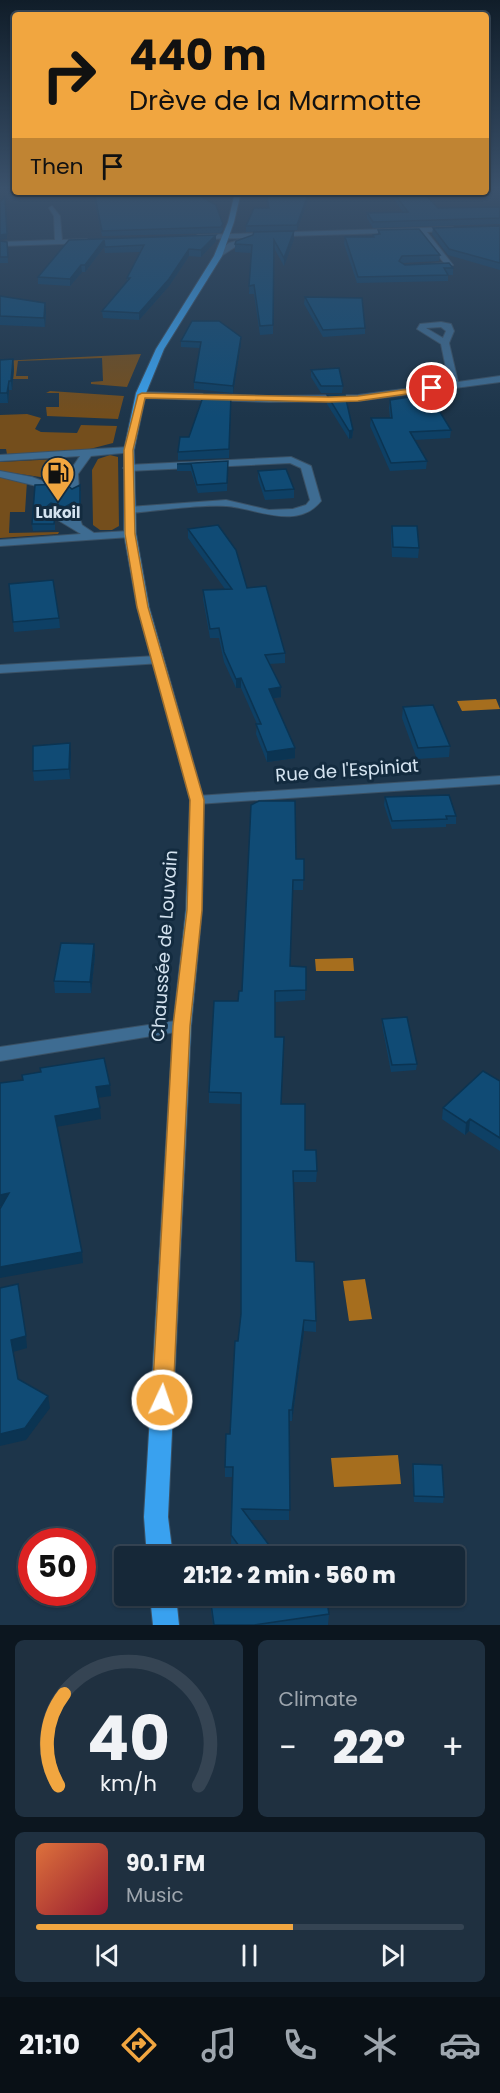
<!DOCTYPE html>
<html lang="en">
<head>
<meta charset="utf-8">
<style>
  :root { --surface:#162838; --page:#1f3040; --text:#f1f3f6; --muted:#9ea6ae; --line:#354453; --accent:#f1a640 }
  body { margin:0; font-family:Poppins,sans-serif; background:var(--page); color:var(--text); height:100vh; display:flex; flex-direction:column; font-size:22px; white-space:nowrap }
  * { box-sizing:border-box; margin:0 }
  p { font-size:20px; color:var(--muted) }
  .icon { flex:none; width:33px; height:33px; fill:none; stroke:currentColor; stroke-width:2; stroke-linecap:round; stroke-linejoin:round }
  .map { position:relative; height:1625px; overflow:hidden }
  .details { display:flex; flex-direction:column; gap:15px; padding:15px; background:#0c161f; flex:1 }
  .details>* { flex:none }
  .top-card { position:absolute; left:12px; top:12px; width:477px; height:183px; border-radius:6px; box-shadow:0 2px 4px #0004,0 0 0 2px var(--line); background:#f1a640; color:#111; overflow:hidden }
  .speed { position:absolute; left:18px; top:1528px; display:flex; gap:12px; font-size:30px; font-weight:700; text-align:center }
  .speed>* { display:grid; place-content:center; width:78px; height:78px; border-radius:50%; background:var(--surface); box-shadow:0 2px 4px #0004,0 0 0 2px var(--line); line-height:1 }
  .speed .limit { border:9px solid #d22; background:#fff; color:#111 }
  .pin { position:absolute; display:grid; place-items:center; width:51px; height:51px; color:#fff; margin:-26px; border:3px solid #fff; border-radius:50%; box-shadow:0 2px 6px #0007 }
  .me { position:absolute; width:66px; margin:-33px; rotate:3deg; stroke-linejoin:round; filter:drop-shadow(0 0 4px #0008) }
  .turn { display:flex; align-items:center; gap:21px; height:126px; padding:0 18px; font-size:27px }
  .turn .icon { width:78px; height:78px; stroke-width:2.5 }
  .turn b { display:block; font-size:42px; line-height:51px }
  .then { display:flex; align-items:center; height:57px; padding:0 18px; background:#0003; gap:12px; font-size:22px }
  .big { font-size:45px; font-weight:800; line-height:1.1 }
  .details .tile { flex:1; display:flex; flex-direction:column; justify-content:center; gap:9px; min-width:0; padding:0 21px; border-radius:9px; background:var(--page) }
  .details .dial { align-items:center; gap:0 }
  .dial svg { height:156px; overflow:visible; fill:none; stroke:var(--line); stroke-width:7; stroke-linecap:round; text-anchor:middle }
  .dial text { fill:var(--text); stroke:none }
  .song { display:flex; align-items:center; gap:18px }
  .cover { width:72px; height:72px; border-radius:9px; background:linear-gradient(135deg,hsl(20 70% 55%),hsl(350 70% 35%)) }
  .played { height:6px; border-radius:3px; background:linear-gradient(90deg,var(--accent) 60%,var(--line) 60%) }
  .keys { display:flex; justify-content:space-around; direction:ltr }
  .heat { display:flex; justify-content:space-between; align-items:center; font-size:33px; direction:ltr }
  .details .tiles { flex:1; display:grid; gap:15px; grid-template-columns:1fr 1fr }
  .tile:last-child { grid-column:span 2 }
  .trip { position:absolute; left:114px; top:1546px; width:351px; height:60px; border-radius:6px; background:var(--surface); box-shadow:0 2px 4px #0004,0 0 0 2px var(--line); font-weight:800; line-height:60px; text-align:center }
  .tabs { display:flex; height:96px; justify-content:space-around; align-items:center; background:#091016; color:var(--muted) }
  .tabs .icon { width:42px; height:42px }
  .tabs .current { color:var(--accent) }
  .tabs b { font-size:27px; color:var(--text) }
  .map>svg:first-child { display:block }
</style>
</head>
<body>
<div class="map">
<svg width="500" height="1625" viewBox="0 0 500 1625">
  <rect width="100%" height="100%" fill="#1d354a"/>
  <path fill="#744e1c" d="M141 354 127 387 91 384V382L103 381 102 358 18 361 16 376H28V379H13L0 361Z
    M50 391 124 396 118 419 47 416 46 407H59V393H46Z
    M27 414 41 418 35 429 41 432 77 433 81 425 117 426 113 443 82 451 7 454 6 449H0V415Z
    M110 455 118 457 119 526 112 530H100L93 525 92 470 98 459Z
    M59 459H64L68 464 47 478 0 471V462Z
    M0 477 27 481 25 512H10L9 533 59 532 58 534 0 538Z"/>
  <path fill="#a66e1e" d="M496 699 500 709 462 711 457 701Z
    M353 958 354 971H316L315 959Z
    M365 1279 372 1319 349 1321 343 1281Z
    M398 1455 401 1484 334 1487 331 1458Z"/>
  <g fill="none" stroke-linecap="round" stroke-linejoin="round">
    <defs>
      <path id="minor" d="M52 206 60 216 62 240 87 239 90 243 0 246V242L55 240 54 216 49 208Z
        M453 227 455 230 427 232 453 265 434 268H431V264L444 263 420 232 251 237 252 241 235 247 218 258 215 254 229 243 246 238 198 239 194 237 198 235Z
        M441 322 451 324 454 331 449 343 458 382 500 376V382L358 401 269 402 142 398 137 395 142 392 269 396 358 395 449 383 441 344 417 329 420 324ZM441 327 446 331 443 338 426 328Z
        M129 447 133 448V452L91 456 78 474 79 490 74 493 69 490 68 474 80 456 0 461V455Z
        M291 457 311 466 321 501C297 531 256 508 226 506 198 504 158 511 129 513L124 510 129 507 226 500 269 510 293 509 306 505 310 500 301 468 290 463 128 471 123 468 128 465Z
        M0 471 32 477 58 487 53 490 0 477Z
        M73 510 78 513 82 525 94 533 130 531 136 534 130 537 0 546V540L81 534 48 514 53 511 69 518 68 513Z
        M157 656 163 660 162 663 0 673V665Z
        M500 776V784L197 804 190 800 197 796Z
        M182 1020 188 1022 191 1026 188 1030 0 1061V1047Z"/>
      <path id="major" d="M235 192H241L234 222 222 256 164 349 146 393 134 450 136 534 149 607 204 800 202 910 191 1026 168 1517 173 1557H147L144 1517 173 1026 186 910 190 800 137 607 124 534V450L136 393 156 349 214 256 228 222Z
        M150 1596H176L179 1625H153Z"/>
    </defs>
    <use href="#minor" stroke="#3a5165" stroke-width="2"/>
    <use href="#major" stroke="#3a5165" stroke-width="2"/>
    <use href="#minor" fill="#3e6c92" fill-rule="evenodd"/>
    <use href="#major" fill="#39a1ef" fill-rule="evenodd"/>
  </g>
  <path fill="#0e4065" d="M93 192H164L168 195 216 205 223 229 221 233 102 236Z
    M265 192H325V194H310L297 230 246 232V226L268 208Z
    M389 192H423L438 208 500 207V224L373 228 367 218V213L403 212Z
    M500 226V270L448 255 432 234 433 228Z
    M378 230 440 255 439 261 402 263 405 265 453 268V275H448V281L357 283 344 244 345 237H373V235L378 234Z
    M294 231V239L284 266 274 248 273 334 260 335 254 294H249L251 253 235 252V244Z
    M69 240 216 241 201 257 189 256 169 286 139 320 103 318 102 311 127 282V278L140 252 105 253 104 247 85 272H82L70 286 38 284V277Z
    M0 241 7 242 8 263H0Z
    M0 296 46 312 45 327 0 325Z
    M305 297 365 328V334L323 337 304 304Z
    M181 341 241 343 233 393 194 389V382L200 348 181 347Z
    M13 359 14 369 12 390H9L8 403H0V360Z
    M311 370 343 386 342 393H321L311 377Z
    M231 395 229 458 178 460V452L189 437Z
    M327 395 353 430 352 438 349 439 327 404Z
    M390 400 451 430 450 438 415 440 427 461 426 469 390 471 370 426 371 418H390L389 408Z
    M228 461 227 491 198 493 191 471H177V464Z
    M258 471 294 489V498L265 500 258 479Z
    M35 485 72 489 81 491V513L74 508 66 513 52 509 50 511 55 521V530L33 531 32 524Z
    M392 526 419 548 418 558 392 557 391 535Z
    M188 529 247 588 285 653V663L269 664 281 697 273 698 295 758 267 762 256 734 257 724 241 688H236L224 662 219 638H210L203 599V590L225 589 188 538Z
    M9 584 59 618 60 628 14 632Z
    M403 707 450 746 449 757 417 759 402 718Z
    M71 753 70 779 34 781 33 771Z
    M385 797 456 816V824H446V827L392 829 384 805Z
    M296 859H304L303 890H293L290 966 306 967 305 1000 275 1002V1037L282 1104 317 1171 316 1182H293L296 1261 316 1321V1332L304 1331 292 1421H289V1520H250L278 1557H239L231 1546 233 1477H225V1467L230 1434 241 1314V1104L209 1103V1092L238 1001Z
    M95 955 91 993H55L54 981Z
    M382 1019 417 1064 416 1070 391 1072 382 1025Z
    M500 1081V1151L469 1131 465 1135 442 1119 443 1108Z
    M413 1464 444 1497 443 1503 414 1502 412 1470Z
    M209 1596H326L329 1614 328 1625H213Z"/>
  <path fill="#0b3452" d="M309 192H310V194L297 230V225Z
    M6 202 7 239 0 240V235Z
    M294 231V239L284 266V258Z
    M216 235V241L201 257V250Z
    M104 240V247L85 272V265Z
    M189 249V256L169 286 139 320V313Z
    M81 265 82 272 70 286V279Z
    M45 303 46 312 45 327 44 318Z
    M241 337V343L233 393V386Z
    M13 359 14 369 12 390 11 381Z
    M9 381V390L8 403 7 393Z
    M353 430 352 438 349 439V431Z
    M74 502V508L66 513 65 507Z
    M51 503 52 509 46 515 45 508Z
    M241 678V688H236V679Z
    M281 687V697L269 699V689Z
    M70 743 71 753 70 779 69 769Z
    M295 748V758L267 762V752Z
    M94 944 95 955 91 993 90 982Z
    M110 1085 111 1096 97 1098 96 1087Z
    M100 1108 101 1119 56 1127 55 1116Z
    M470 1119 469 1131 465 1135 466 1123Z
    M9 1193 11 1204 0 1206V1195Z
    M82 1252 83 1263 0 1278V1267Z
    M304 1320V1331L292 1421V1410Z
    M26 1336 27 1348 13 1352 11 1340Z
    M48 1396 50 1408 26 1440 0 1446V1434Z"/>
  <path fill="#104b75" stroke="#0b3452" stroke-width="1.5" d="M94 192H164L168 195V192H193L216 205 223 224 221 227 102 231Z
    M266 192H309L297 225 246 226 254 208H269Z
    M393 192H423L438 208 500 207V218L373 222 367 213 408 212Z
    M5 197 7 234 0 235V202Z
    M500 226V263L449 249 433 228Z
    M419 229 440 255 402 256 399 261 405 265 449 263 453 268H444L448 275 358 277 345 237H374L373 235 380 234 378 230Z
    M294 231 284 258 274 240 273 325 260 326 254 285 249 286 252 245 235 244 236 241 253 235 254 232Z
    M216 235 201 250 189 249 169 279 139 313 102 311 130 278H127L144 245 105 247 104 240 85 265H81L70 279 38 277 69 240Z
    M0 241 7 242 8 257H0Z
    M0 296 45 303 44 318 0 316Z
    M305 297 362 298 365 328 323 330Z
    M192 321H219L241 337 233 386 194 382 201 342 181 341Z
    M13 359 11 381H9L7 393H0V360Z
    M339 368 343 386H321L311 370Z
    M204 394 231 395 229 449 178 452 180 437H189Z
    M429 394 451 430 410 432 427 461 391 463 371 418H392L390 400Z
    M327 395H345L353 430 349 431Z
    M228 461 227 483 197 485 191 464H177Z
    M286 469 294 489 265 491 258 471Z
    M66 484 72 489 80 485V507L74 502 65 507 51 503 45 508 55 515 54 524H32L35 485Z
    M218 525 236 550 247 588 266 586 285 653 265 655 281 687 269 689 295 748 267 752 256 724H261L241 678 236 679 224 652 219 628 210 629 203 590 232 589 188 529Z
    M392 526H417L419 548 393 547Z
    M53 580 59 618 13 622 9 584Z
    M433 705 450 746 418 748 403 707Z
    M70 743 69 769 33 771V746Z
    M449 795 456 816H446L447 819 392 821 385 797Z
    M259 801H295L296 859H304V880H293L290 966 306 967V990L275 991V1037H284L281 1104H305V1150H316L317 1171H293L296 1261 314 1262 316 1321 304 1320 292 1410H289L290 1510 242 1509 278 1557H247L231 1535 233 1467H225L226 1434H230L235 1341H238L241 1314V1093L209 1092 214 1001H238L239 991H242L251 805Z
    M61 943 94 944 90 982 54 981Z
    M407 1017 417 1064 392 1065 382 1019Z
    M104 1058 110 1085 96 1087 100 1108 55 1116 82 1252 0 1267V1209L9 1193 0 1195V1083L23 1080 22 1075 41 1072 40 1068Z
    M483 1071 500 1081V1138L470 1119 466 1123 443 1108Z
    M18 1284 26 1336 11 1340 18 1379 48 1396 25 1428 0 1434V1288Z
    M413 1464 442 1465 444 1497 414 1496Z
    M210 1596H326L329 1614 254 1625H214Z"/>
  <linearGradient id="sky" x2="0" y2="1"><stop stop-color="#101d29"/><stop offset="0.45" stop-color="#3a516b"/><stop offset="1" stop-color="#3a516b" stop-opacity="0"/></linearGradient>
  <rect width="500" height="418" fill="url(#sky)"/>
  <path fill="#f1a640" stroke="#9d6c2a" stroke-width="1.5" d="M432 386 435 387V390L358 401 329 402 145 398 133 450 135 534 148 607 204 800 202 910 190 1026 173 1400 170 1407 162 1410 155 1407 152 1400 173 1026 187 910 190 800 137 607 125 534 124 450 138 395 142 393 329 397 358 396Z"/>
  <defs>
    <symbol id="fuel-pin" viewBox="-11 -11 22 30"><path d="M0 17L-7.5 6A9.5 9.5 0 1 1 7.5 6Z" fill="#f1a640" stroke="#132b3f"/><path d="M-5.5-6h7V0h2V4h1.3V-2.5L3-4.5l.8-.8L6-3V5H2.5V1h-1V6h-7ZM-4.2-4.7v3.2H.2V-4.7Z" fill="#111"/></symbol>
  </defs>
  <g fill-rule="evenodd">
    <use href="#fuel-pin" x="39" y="454" width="38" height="52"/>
  </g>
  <g text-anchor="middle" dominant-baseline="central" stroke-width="6" stroke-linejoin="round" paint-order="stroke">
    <g font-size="15" font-weight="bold" fill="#d4e3f0" stroke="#132b3f">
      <text x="58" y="512">Lukoil</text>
    </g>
    <g font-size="18" fill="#d4e3f0" stroke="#132b3f">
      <text transform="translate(347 770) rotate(-4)">Rue de l'Espiniat</text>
      <text transform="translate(164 946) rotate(-86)">Chaussée de Louvain</text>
    </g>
  </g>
</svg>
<div class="speed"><div class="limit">50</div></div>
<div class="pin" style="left:432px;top:388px;background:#d93025"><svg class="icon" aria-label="arrive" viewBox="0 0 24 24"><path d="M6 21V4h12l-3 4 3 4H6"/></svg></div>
<svg class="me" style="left:162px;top:1400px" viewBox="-20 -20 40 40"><circle r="17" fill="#f1a640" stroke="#fff" stroke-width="3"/><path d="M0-11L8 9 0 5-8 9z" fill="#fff"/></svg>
<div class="trip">21:12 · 2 min · 560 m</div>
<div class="top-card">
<div class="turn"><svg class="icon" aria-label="right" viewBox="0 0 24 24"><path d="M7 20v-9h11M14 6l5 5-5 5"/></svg><div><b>440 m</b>Drève de la Marmotte</div></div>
<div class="then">Then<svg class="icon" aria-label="arrive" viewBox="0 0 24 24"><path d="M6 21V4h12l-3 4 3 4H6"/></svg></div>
</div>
</div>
<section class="details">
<div class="tiles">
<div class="tile dial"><svg viewBox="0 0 100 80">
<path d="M14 69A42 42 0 1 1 86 69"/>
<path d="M14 69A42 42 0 0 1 17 22" stroke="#f1a640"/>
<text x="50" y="56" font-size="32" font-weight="700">40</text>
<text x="50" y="72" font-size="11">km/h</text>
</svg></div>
<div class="tile"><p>Climate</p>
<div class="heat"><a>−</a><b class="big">22°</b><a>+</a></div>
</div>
<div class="tile">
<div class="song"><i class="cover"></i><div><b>90.1 FM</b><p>Music</p></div></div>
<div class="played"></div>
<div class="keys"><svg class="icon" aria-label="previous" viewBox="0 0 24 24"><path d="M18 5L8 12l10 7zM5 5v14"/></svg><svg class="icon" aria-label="pause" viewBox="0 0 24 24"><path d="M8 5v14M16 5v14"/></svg><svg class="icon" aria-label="next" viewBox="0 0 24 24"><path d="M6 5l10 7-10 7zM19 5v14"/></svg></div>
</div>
</div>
</section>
<nav class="tabs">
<b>21:10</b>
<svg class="icon current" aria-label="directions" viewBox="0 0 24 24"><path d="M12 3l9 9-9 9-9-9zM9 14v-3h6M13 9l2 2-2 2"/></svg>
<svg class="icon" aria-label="music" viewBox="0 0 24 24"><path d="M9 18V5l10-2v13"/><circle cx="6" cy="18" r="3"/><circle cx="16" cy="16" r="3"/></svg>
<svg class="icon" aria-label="phone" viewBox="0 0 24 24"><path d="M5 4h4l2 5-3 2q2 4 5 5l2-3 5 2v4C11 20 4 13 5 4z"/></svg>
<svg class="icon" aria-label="climate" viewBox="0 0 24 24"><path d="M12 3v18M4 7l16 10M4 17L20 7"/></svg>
<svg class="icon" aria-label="car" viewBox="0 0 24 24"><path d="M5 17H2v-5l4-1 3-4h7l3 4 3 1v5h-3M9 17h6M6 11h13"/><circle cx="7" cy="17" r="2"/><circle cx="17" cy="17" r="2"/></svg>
</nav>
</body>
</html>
